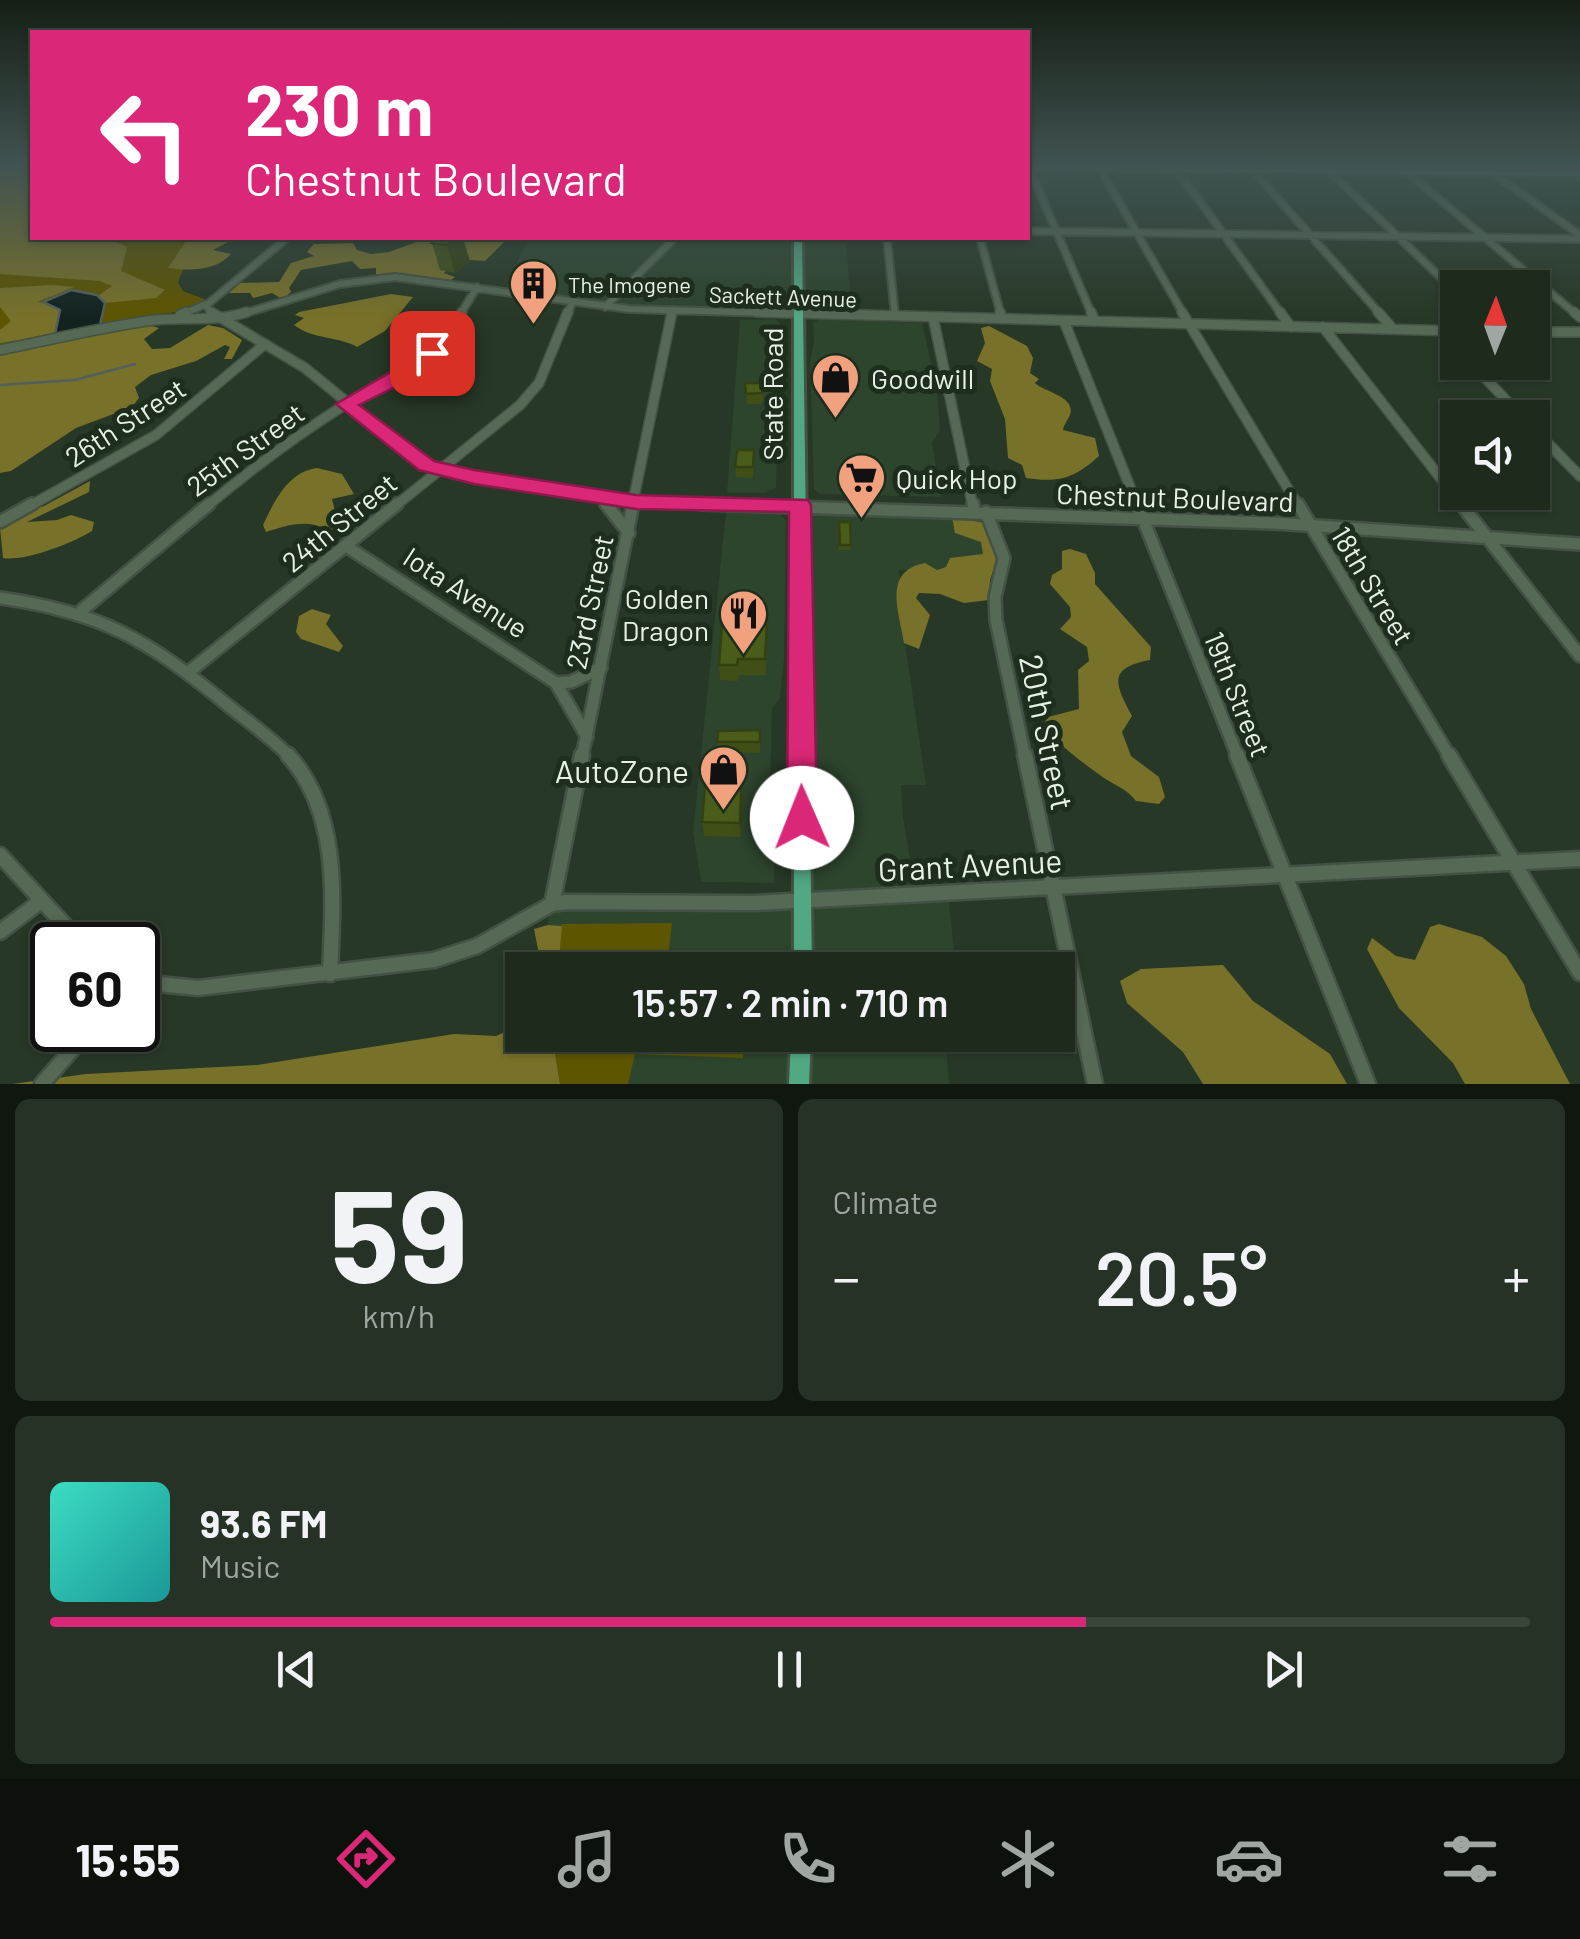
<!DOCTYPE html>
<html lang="en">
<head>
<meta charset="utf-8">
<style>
  :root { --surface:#1d2a1c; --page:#253225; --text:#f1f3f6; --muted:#a0a7a3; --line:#3b463b; --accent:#db2777 }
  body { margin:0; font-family:Barlow,sans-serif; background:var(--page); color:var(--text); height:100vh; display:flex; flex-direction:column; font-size:38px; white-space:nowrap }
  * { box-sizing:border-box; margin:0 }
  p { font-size:32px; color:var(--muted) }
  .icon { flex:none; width:55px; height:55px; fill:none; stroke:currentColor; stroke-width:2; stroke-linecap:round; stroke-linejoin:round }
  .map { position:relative; height:1084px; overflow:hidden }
  .panel { display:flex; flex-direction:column; gap:15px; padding:15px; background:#10170f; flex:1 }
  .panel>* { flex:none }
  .hud { position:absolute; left:30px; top:30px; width:1000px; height:210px; border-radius:0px; box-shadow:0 2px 8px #0004,0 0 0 2px var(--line); background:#db2777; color:#fff; overflow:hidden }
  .needle { width:65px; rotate:1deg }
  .buttons { position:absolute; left:1440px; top:270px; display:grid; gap:20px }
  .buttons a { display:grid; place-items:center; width:110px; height:110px; border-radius:0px; background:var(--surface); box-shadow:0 2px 8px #0004,0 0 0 2px var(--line); font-size:50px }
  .speed { position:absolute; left:30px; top:922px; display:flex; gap:20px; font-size:50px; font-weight:700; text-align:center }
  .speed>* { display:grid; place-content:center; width:130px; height:130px; border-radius:50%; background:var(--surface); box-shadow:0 2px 8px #0004,0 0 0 2px var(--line); line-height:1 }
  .speed .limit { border:5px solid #111; border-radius:15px; background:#fff; color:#111 }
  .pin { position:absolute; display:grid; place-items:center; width:85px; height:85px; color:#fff; margin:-42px; border-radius:20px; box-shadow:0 5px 15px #0006 }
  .me { position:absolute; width:110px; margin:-55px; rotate:359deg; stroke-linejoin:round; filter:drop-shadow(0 0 8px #0008) }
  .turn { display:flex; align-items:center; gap:35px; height:210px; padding:0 50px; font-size:45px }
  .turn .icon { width:130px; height:130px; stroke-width:2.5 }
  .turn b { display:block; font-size:70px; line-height:85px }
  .big { font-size:75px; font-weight:600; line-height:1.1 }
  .panel .card { flex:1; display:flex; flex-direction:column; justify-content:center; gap:15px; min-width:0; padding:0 35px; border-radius:15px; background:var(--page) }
  .panel .dial { align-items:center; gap:0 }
  .dial b { font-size:130px; line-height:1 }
  .song { display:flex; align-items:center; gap:30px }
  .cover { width:120px; height:120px; border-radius:15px; background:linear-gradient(135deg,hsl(170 70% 55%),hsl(180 70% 35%)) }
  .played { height:10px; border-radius:5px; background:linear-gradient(90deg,var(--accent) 70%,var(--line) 70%) }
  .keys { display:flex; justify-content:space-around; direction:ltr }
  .heat { display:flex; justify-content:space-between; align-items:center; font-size:55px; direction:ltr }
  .panel .tiles { flex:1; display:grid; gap:15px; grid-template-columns:1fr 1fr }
  .card:last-child { grid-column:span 2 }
  .trip { position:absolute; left:505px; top:952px; width:570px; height:100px; border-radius:0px; background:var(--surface); box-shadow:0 2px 8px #0004,0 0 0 2px var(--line); font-weight:600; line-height:100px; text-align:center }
  .tabs { display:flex; height:160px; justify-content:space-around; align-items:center; background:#0c110b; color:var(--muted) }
  .tabs .icon { width:70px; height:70px }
  .tabs .active { color:var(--accent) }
  .tabs b { font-size:45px; color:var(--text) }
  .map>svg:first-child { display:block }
</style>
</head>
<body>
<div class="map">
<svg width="1580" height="1084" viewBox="0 0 1580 1084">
  <rect width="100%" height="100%" fill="#273826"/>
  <path fill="#2d442d" d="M528 238H669L602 302 507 287Z
    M675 238H846L850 293 832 295V314L605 307Z
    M775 319 780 323 776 488 765 493H727L740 320Z
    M820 319 922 323 937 389 940 431 932 443 941 497 821 494 814 489 810 361 814 342 813 323Z
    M800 505 986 512 999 538 1001 573 899 570 906 650 926 785H901L903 817 916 894 948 893 956 970H558L561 927 548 925 552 904 802 900Z
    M726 512 779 513 786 521 784 659 780 698 772 708 770 787 775 800 774 883 701 882 693 832Z
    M552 1035H945L949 1084H560Z"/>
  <path fill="#5d5500" d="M0 198 32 238H210L185 263 178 283 183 291 207 300 185 310 0 346Z
    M672 923 667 970H558L561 924Z
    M552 1035H745L743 1058 635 1054 628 1084H560Z"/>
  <path fill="#787129" d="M0 167H32V238C66 238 100 232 127 247L121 271 165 290 156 298 105 303 98 296 112 286 100 281 0 274Z
    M188 238H236L213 250 231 254C216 271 190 271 168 268Z
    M428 238H528L504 242 485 261 455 259 444 273 455 277 451 280 376 274V268L360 269 352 261 301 270 289 288 291 292 282 299 272 293 253 298 250 293H229L239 283 279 282 291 263 314 256 307 252 314 244 353 243 357 250 371 254 389 252Z
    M51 285 74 287 37 302 55 304 60 310 55 334 0 343V330L11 321 0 307V288Z
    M391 294 413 297 385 331 357 347C338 336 314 340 294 325L304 318 295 315 299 312Z
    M149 325 159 328 144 339 152 349 170 348 208 325 223 328 242 340 232 359H224L230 347 225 345 196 361 151 375 135 387 139 398 132 407 76 428 11 471 0 473V350Z
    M989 326 1027 346 1033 358 1030 373 1039 379 1035 383C1044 392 1076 396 1070 415 1068 420 1064 424 1063 430L1095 438 1099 456C1075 478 1059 483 1026 478L1022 465 1008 458 1005 419 990 381 992 369 977 361 985 343 981 328Z
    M317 468 342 474 354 494 332 499 335 511 351 523 347 531C332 533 329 529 315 525 299 521 281 527 266 532L263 525C275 500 288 472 317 468Z
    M90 481 89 492 27 522 57 520 71 515 94 522 92 531C73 543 24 562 3 558L0 528 9 524 11 517 44 506Z
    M952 517 985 523 999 554 990 580 989 600 964 603 940 594 919 593 916 598 930 615 919 649 904 643C899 612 882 571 925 563L937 570 946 567 950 558 983 554 981 542 955 533Z
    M1070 549 1086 554 1095 573V584L1151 647 1150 660C1107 668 1115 684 1132 716L1122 732 1131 756 1159 777 1165 797 1159 804 1136 801C1127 789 1116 786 1104 778 1083 763 1060 746 1043 726L1048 717 1079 709 1078 670 1089 661 1087 647 1060 629 1071 617 1070 607 1050 584 1052 575 1062 569V551Z
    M312 609 331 615 326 624 343 646 339 652 301 639 296 632 299 616Z
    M1439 924 1482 937 1506 956 1524 984 1531 1009 1570 1084H1465L1453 1063 1399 1008 1367 949 1372 938 1396 956 1415 960 1430 927Z
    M548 925 562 926 558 970H537L540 959 534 929Z
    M1223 965 1253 1001 1330 1054 1347 1084H1203L1183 1052 1127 1003 1120 981 1141 969Z
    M522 1018V1035H552L560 1084H12L86 1074 257 1065 454 1034 496 1036 520 1025Z"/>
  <path fill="#112220" stroke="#51605c" stroke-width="2.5" d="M71 290 97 295 105 303 100 325 55 334 60 310 43 302Z"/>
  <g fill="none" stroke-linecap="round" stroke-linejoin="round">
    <path stroke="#51605c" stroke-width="2.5" d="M0 385 75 380 135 364"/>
    <defs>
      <path id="minor-far3" d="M1029 167 1092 315
        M1099 167 1184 315
        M1175 167 1282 315
        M1250 167 1381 315
        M1325 167 1458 294
        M1401 167 1577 315
        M1484 167 1580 235
        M1565 167 1580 177
        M1028 231 1580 239
        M887 238 895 315
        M980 238 1001 315
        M209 303 207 307 213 315
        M605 307 675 238
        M180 315 209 303 287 238
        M239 315 340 284 395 277 629 309 850 315
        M460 315 477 287
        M567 315 572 303
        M671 315 672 310"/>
      <path id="minor-far2" d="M211 312 305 368 422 463 474 477 636 502 777 507
        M756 312 1458 331
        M1000 312 1002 319
        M1091 312 1095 321
        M1182 312 1299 507
        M1280 312 1291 327
        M1378 312 1393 329
        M1574 312 1580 317
        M180 315 186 312
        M933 317 973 507
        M1064 321 1138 507
        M1323 327 1463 507
        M1440 330 1458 349
        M1532 332H1580
        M0 350C49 340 98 328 147 321 182 316 214 323 247 312
        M1470 362 1523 418
        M1532 427 1580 476
        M601 498 608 507
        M28 507 156 435 265 344
        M206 507C250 470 294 437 343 406 388 377 433 361 462 312
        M394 507 520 405 539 383 568 312
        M632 507 672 312"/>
      <path id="minor-far1" d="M606 504 629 533
        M701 504 1274 523 1580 544
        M973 504 974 511
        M1137 504 1238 757
        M1298 504 1450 757
        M1461 504 1580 656
        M986 512 1004 558 995 597 996 620 1025 757
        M0 522 32 504
        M346 546 556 683 587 737
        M0 598C101 612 148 640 225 703 247 721 271 737 290 757
        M81 611 209 504
        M190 671 397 504
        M556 683 571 682 601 668
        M582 757 633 504"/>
      <path id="minor" d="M288 755C341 813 333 901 330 974
        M1025 755 1095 1084
        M1237 755 1368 1084
        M1449 755 1580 973
        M0 855 83 945
        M552 904 582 755
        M0 932 41 901
        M138 982 198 988 434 960 477 946 552 904 566 902 755 903 1580 859
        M42 1084 89 1030"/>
      <path id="major" d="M1028 167 1580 172V176L1028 170Z
        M794 238H802L812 970H794Z
        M791 1035H811L809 1084H789Z"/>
    </defs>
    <use href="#minor-far3" stroke="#435243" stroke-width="10"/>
    <use href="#minor-far2" stroke="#435243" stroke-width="12"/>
    <use href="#minor-far1" stroke="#435243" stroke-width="16"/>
    <use href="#minor" stroke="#435243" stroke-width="19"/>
    <use href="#major" stroke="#435243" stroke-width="6"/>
    <use href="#minor-far3" stroke="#566955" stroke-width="6"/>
    <use href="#minor-far2" stroke="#566955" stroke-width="9"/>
    <use href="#minor-far1" stroke="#566955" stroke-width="11"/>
    <use href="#minor" stroke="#566955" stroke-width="14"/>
    <use href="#major" fill="#51a983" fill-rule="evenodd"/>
  </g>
  <path fill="#3f4f16" d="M439 238 470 261 455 273 440 270 432 243Z
    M745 383 764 393 762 404H747Z
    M754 450 753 478 736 477 735 467Z
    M839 522 851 545V550H839Z
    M767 639 766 675H739L738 681 720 680 719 665Z
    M760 730V753L718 752 717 742Z
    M743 787 741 837 704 836 702 822Z"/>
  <path fill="#334012" d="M457 238H463L470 261 455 273 447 245Z
    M742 772 743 787 741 837 740 823Z"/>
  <path fill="#495c1a" stroke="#334012" stroke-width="2.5" d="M439 238H457L447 245 432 243Z
    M745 383H764L762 393 746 394Z
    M737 450H754L753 467H735Z
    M839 522H850L851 545H840Z
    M722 623H767L765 659H738L737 665H719Z
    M760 730V742H717L718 731Z
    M706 772H742L740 823 702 822Z"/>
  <linearGradient id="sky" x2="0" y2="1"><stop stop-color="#151f15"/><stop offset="0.52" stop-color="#415352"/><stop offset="1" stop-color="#415352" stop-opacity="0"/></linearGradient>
  <rect width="1580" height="319" fill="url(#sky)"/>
  <path fill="#db2777" stroke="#8e194d" stroke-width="2.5" d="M432 348 440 353 438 357 399 385 359 405 434 461 474 470 636 495 808 500 811 505 817 818 812 828 802 832 791 828 787 818 789 512 636 509 474 484 419 470 336 404Z"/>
  <defs>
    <symbol id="building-pin" viewBox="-11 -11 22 30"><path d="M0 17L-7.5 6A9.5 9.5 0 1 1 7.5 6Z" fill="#f2a17e" stroke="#1d2e1d"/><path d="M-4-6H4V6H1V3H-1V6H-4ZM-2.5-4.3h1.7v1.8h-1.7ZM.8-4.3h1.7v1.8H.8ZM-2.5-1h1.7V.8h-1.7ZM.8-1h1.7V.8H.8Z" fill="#111"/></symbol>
    <symbol id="shop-pin" viewBox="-11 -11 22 30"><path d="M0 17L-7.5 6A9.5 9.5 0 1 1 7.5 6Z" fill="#f2a17e" stroke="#1d2e1d"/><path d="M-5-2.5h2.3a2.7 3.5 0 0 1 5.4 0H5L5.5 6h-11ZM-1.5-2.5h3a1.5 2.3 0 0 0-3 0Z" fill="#111"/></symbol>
    <symbol id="supermarket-pin" viewBox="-11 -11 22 30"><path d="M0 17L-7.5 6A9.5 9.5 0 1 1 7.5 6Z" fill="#f2a17e" stroke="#1d2e1d"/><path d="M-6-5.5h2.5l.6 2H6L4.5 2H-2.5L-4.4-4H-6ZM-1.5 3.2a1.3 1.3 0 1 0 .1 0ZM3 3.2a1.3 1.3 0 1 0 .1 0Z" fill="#111"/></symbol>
    <symbol id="restaurant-pin" viewBox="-11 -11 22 30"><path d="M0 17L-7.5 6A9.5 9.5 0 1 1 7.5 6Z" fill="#f2a17e" stroke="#1d2e1d"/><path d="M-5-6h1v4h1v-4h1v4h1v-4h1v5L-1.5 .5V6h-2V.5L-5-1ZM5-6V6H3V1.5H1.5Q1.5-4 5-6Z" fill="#111"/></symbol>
  </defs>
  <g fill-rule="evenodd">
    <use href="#building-pin" x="506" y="256" width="55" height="75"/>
    <use href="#shop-pin" x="808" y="350" width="55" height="75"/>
    <use href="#supermarket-pin" x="834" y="450" width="55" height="75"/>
    <use href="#restaurant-pin" x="716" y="586" width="55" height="75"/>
    <use href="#shop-pin" x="696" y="742" width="55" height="75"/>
  </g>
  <g text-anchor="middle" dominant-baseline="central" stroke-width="10" stroke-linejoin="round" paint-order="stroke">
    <g font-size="22" fill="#e7f2e7" stroke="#1d2e1d" text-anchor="start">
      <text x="568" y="284">The Imogene</text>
    </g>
    <g font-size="22" fill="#e7f2e7" stroke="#1d2e1d">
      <text transform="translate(783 296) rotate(2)">Sackett Avenue</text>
    </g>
    <g font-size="28" fill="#e7f2e7" stroke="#1d2e1d" text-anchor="start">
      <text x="871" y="378">Goodwill</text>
      <text x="896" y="478">Quick Hop</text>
      <text x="709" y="598" text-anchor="end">Golden<tspan x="709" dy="32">Dragon</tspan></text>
    </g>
    <g font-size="28" fill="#e7f2e7" stroke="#1d2e1d">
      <text transform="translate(772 394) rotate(-90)">State Road</text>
      <text transform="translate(125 422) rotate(-33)">26th Street</text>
      <text transform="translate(245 449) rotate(-36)">25th Street</text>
      <text transform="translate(1175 497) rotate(2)">Chestnut Boulevard</text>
      <text transform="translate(339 522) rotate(-39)">24th Street</text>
      <text transform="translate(1373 585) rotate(59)">18th Street</text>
      <text transform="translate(466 592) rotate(33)">Iota Avenue</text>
      <text transform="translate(589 602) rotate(-78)">23rd Street</text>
      <text transform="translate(1238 694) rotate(68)">19th Street</text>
    </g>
    <g font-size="32" fill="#e7f2e7" stroke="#1d2e1d">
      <text transform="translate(1048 732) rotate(78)">20th Street</text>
      <text transform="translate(970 864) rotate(-3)">Grant Avenue</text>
    </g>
    <g font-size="32" fill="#e7f2e7" stroke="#1d2e1d" text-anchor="end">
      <text x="689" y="770">AutoZone</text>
    </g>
  </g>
</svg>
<div class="buttons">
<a><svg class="needle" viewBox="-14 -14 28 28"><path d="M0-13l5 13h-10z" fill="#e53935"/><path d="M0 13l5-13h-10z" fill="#a0a7a3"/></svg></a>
<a><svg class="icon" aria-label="sound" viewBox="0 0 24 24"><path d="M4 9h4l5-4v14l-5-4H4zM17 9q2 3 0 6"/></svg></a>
</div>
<div class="speed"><div class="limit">60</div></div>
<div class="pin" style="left:432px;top:353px;background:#d93025"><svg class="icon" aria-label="arrive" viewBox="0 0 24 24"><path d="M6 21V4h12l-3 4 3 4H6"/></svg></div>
<svg class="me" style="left:802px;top:818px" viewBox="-20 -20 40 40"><circle r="19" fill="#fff"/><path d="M0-13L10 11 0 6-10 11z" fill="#db2777"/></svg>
<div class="trip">15:57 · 2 min · 710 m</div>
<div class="hud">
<div class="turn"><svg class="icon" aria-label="left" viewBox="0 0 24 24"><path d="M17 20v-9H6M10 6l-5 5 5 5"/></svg><div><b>230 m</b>Chestnut Boulevard</div></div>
</div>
</div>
<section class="panel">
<div class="tiles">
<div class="card dial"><b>59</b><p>km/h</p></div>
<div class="card"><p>Climate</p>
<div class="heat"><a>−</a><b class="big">20.5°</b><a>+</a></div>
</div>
<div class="card">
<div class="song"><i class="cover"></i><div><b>93.6 FM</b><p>Music</p></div></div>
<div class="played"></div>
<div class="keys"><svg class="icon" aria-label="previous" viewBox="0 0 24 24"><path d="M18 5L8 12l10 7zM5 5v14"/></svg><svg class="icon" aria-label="pause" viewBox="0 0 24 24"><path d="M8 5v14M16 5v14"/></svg><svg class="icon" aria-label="next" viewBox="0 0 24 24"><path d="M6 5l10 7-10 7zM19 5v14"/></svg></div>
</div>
</div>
</section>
<nav class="tabs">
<b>15:55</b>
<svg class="icon active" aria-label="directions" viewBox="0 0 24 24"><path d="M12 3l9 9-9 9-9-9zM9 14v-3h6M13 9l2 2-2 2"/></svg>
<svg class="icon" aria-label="music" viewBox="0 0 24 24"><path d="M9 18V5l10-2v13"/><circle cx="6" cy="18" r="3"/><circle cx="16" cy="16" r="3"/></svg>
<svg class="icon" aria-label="phone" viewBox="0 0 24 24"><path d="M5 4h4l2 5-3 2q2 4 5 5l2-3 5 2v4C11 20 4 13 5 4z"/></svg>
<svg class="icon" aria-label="climate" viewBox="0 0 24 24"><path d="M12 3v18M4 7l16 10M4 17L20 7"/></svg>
<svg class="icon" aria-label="car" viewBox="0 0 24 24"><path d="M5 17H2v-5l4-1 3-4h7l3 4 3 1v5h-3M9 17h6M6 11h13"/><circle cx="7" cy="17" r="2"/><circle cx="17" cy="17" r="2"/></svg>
<svg class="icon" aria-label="filters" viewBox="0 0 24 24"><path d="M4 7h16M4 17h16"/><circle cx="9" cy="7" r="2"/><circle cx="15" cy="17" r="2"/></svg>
</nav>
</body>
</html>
